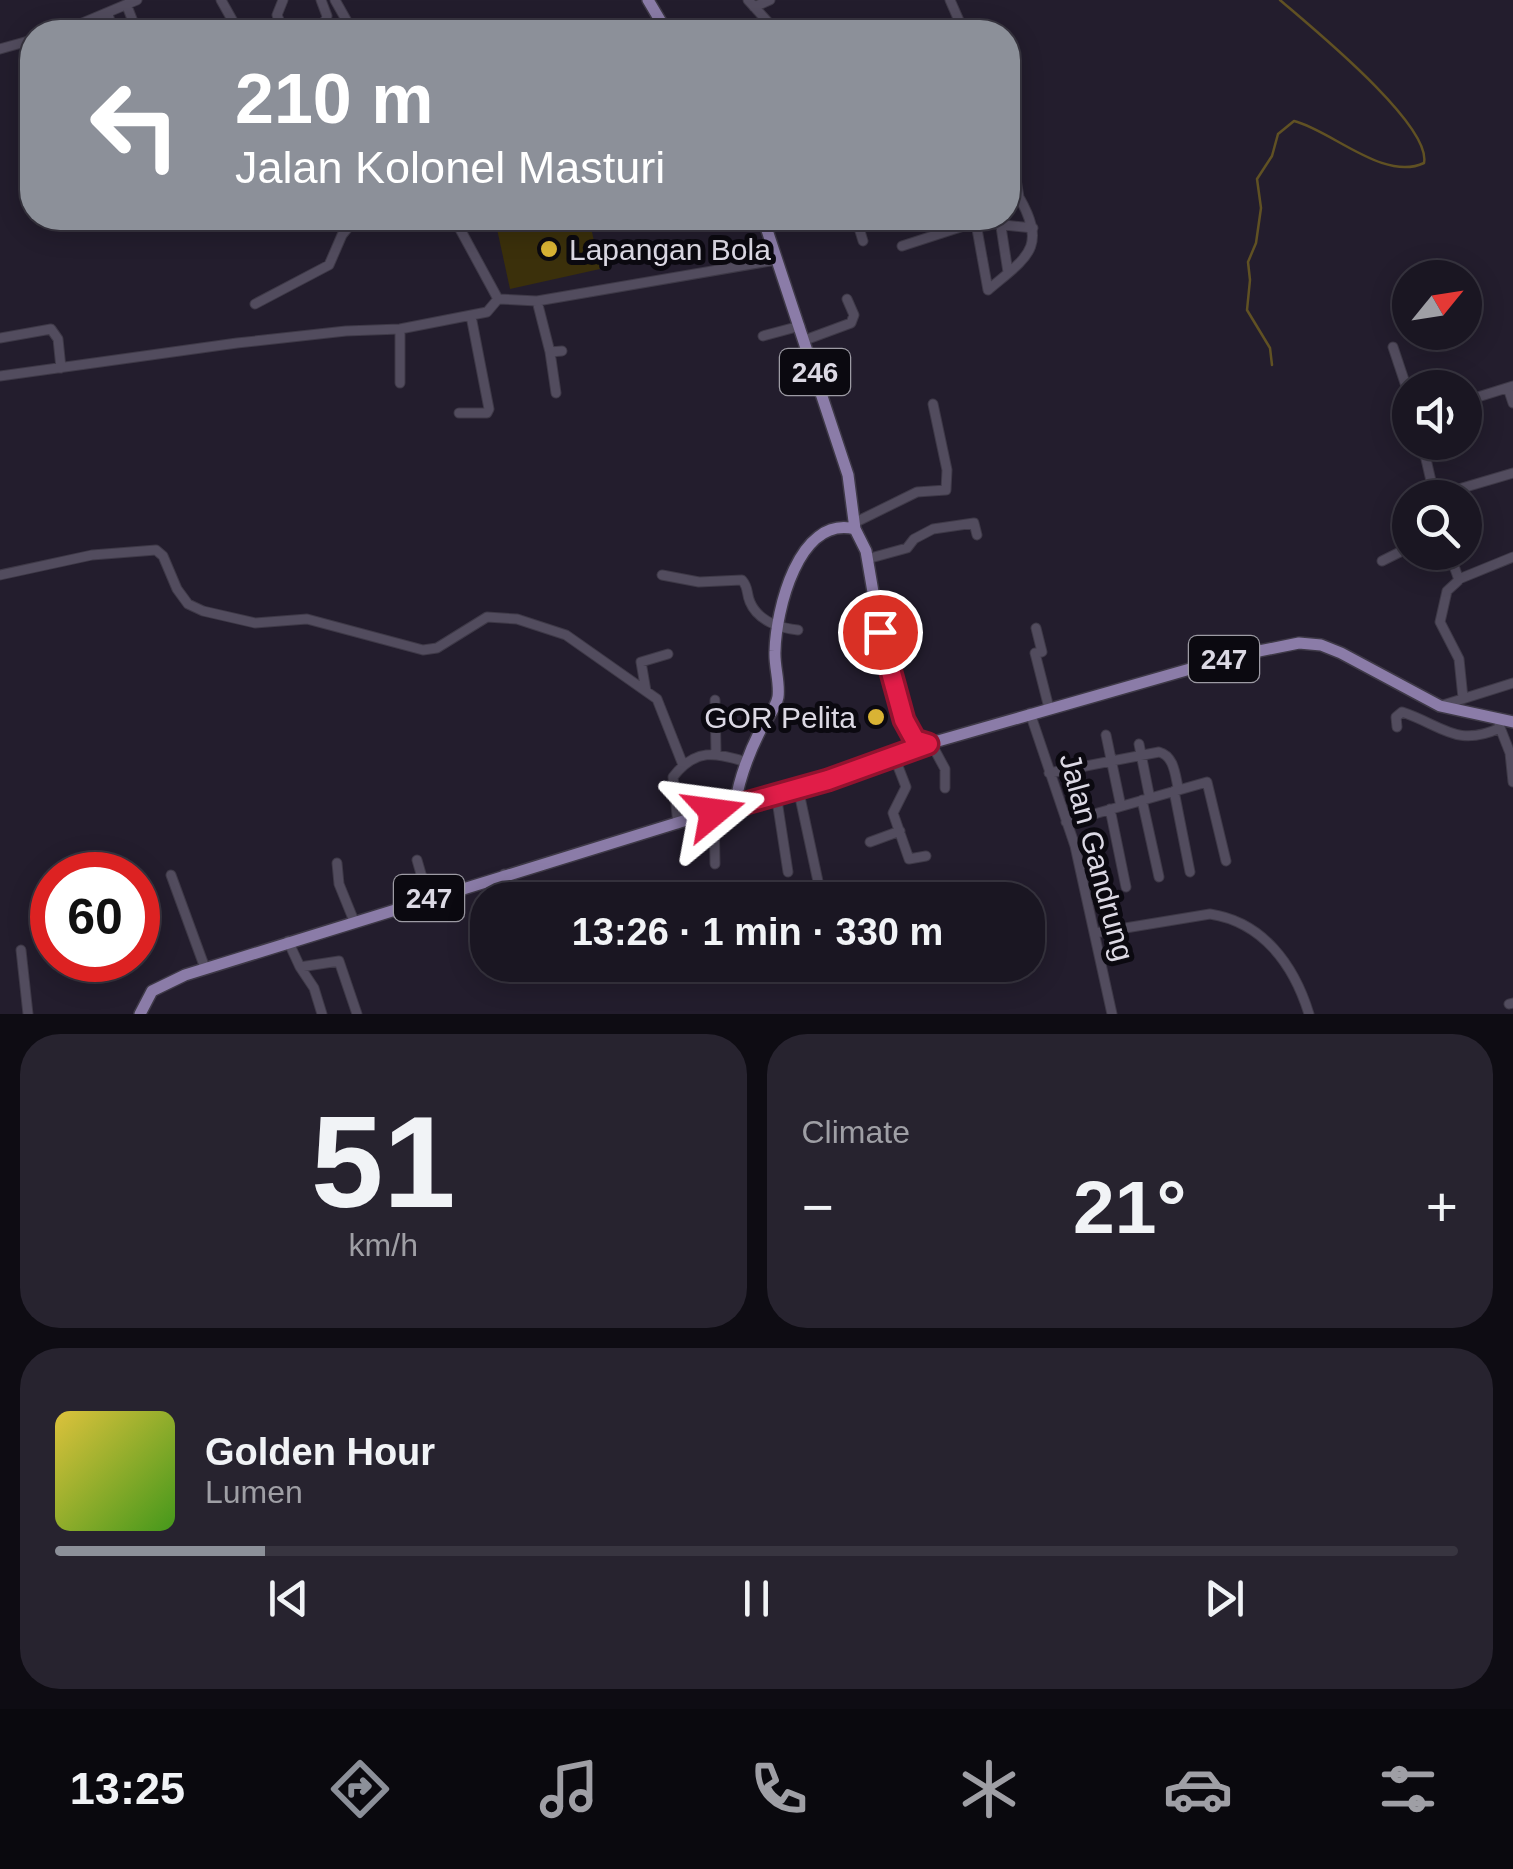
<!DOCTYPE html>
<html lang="en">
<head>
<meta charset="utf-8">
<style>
  :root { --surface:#1a1622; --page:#27232f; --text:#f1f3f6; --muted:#9f9fa5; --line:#383540; --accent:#8c9099 }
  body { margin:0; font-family:Helvetica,sans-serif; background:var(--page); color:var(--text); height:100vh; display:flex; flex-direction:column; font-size:38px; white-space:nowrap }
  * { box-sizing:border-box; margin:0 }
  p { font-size:32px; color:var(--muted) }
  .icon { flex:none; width:55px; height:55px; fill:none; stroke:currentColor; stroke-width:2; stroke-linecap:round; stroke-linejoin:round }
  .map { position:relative; height:1014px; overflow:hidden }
  .panel { display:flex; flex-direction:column; gap:20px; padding:20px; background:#0e0c13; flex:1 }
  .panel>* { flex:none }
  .top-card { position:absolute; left:20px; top:20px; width:1000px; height:210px; border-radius:40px; box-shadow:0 5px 25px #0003,0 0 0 2px var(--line); background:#8c9099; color:#fff; overflow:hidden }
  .needle { width:65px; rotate:60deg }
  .controls { position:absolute; left:1392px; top:260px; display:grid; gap:20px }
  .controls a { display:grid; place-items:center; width:90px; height:90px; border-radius:50%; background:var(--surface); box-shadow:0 5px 25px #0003,0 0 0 2px var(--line); font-size:50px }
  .speed { position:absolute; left:30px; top:852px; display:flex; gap:20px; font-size:50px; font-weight:700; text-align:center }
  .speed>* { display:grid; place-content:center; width:130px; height:130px; border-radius:50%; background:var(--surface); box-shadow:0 5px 25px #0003,0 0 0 2px var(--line); line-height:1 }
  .speed .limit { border:15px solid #d22; background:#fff; color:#111 }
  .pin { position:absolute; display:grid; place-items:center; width:85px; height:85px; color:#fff; margin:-42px; border:5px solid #fff; border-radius:50%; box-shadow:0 2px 10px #0007 }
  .me { position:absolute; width:110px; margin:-55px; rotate:74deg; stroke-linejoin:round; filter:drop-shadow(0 0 8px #0008) }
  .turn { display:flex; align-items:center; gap:35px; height:210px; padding:0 50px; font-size:45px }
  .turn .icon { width:130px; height:130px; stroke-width:2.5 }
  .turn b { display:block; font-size:70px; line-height:85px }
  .big { font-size:75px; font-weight:800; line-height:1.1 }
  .panel .card { flex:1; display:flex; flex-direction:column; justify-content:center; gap:15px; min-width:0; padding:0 35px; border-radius:40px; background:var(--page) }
  .panel .dial { align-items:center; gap:0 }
  .dial b { font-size:130px; line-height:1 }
  .song { display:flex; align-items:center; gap:30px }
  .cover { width:120px; height:120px; border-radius:15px; background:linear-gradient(135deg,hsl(50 70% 55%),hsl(100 70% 35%)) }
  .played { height:10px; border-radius:5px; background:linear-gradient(90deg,var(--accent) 15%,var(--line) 15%) }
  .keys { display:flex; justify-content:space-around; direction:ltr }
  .heat { display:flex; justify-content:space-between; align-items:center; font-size:55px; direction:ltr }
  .panel .tiles { flex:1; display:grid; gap:20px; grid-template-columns:1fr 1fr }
  .card:last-child { grid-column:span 2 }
  .trip { position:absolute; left:470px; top:882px; width:575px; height:100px; border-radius:40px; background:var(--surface); box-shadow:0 5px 25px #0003,0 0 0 2px var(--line); font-weight:800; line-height:100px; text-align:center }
  .menu { display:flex; height:160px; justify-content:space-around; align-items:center; background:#0a090e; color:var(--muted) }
  .menu .icon { width:70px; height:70px }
  .menu .active { color:var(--accent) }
  .menu b { font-size:45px; color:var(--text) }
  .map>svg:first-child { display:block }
</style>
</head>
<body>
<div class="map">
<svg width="1513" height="1014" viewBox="0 0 1513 1014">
  <rect width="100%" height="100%" fill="#231d2d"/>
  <path fill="#3b300b" d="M552 218H589L600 269 510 289 497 229Z"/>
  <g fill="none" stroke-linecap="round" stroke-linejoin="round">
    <path stroke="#605123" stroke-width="2.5" d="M1272 365 1270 348 1247 310 1250 280 1248 262 1256 243 1261 208 1257 179 1272 156 1278 134 1294 121C1331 130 1384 182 1424 163 1432 125 1310 26 1280 0"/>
    <defs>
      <path id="minor" d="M221 0 239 32
        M283 0 277 15 284 32
        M335 0 353 32
        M748 0 777 32
        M950 0 964 32
        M127 6 137 32
        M754 7 770 0
        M108 14 113 32
        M61 32 137 0
        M321 32 327 16 321 0
        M0 49 32 40
        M1008 133 1019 197
        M856 218 863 241
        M975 218 988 290C1027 257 1048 248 1019 197L1008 195
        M765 226 788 218
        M1001 227 1008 272
        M902 246 976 222 1033 228
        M498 299 537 301 776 260
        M537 301 550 352 562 351
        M255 304 329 265 342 235 356 218
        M400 329V383
        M763 336 800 326
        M0 338 51 329 58 339 61 368
        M805 340 851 323 854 315 847 299
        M1393 347 1410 398
        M550 352 556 393
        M0 376 237 343 346 331 400 329 487 312 498 299 454 218
        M1508 388 1513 403
        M1465 401 1513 386
        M459 413H487L489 409 471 316
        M1422 442 1435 498
        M1435 496 1513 473
        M854 523 917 492 946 490 947 470 933 404
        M1449 552 1459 580 1447 591 1440 622 1459 659 1463 698
        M867 559 907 548 914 539 933 529 974 523 977 535
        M1382 561 1410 547
        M0 575 92 555 156 550 163 556 177 589 188 604 203 611 255 623 307 619 423 650 437 648 487 617 517 619 566 635 657 699 683 765
        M662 575 699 582 742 580C749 588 746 593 750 602 758 621 780 628 798 630
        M1459 579 1513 557
        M1036 628 1042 652 1035 653 1049 708
        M646 691 641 662 668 654
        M715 700 716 752
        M1440 706 1513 683
        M1030 713 1075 846 1112 1014
        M1499 725 1510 753 1513 782
        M1397 727 1396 717 1402 712C1442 725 1456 748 1500 728
        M1106 735 1120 802
        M931 743 945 769V788
        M1139 744 1149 794
        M894 756 906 787 893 813 909 859 926 856
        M1049 773 1159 752C1174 756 1175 774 1178 787
        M798 788 822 900
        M1174 791 1190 872
        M776 794 788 872
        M1142 800 1159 877
        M735 805 828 780 927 744
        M1110 809 1126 887
        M714 812 715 864
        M1066 822 1207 782 1226 861
        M678 824 673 777C695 748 716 752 746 762
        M870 842 900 831
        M417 860 428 898
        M337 863 339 884 354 921
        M504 874 510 900
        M171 875 205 968
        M1095 933 1210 914C1263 922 1294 965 1309 1014
        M288 941 300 967 339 961 357 1014
        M21 950 28 1014
        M300 967 314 988 322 1014
        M1509 1004 1513 1003"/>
      <path id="major" d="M648 0 667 32
        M763 218 848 475 855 529 866 551 880 633 904 720 915 741 931 743 1239 655 1299 643 1321 645 1341 653 1440 706 1513 722
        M140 1014 152 991 185 975 735 805C739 779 748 755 760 731 765 720 776 709 778 697 780 682 774 666 775 651 776 611 798 515 855 529"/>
    </defs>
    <use href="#minor" stroke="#3e3947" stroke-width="11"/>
    <use href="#major" stroke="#3e3947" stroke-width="14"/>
    <use href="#minor" stroke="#524c5e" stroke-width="9"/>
    <use href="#major" stroke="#8b7ca8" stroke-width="11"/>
  </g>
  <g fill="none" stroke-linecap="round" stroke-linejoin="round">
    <defs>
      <path id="route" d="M714 812 828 780 928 744 915 740 904 720 880 632"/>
    </defs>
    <use href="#route" stroke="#92132f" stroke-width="25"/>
    <use href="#route" stroke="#e11d48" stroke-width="18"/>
  </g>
  <g fill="#d9b334" stroke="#0b0910" stroke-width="4">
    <circle cx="549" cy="249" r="10"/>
    <circle cx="876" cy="717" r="10"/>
  </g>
  <g text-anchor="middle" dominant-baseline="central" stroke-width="10" stroke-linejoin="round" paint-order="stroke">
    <g fill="#0b0910" stroke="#9d9ba4" stroke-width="2.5">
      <rect x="780" y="349" width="70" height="46" rx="8"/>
      <rect x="1189" y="636" width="70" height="46" rx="8"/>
      <rect x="394" y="875" width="70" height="46" rx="8"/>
    </g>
    <g font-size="28" font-weight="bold" fill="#dcd9e4">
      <text x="815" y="372">246</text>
      <text x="1224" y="659">247</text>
      <text x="429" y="898">247</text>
    </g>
    <g font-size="30" fill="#dcd9e4" stroke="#0b0910" text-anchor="start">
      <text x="569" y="249">Lapangan Bola</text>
      <text x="856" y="717" text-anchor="end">GOR Pelita</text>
    </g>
    <g font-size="30" fill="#dcd9e4" stroke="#0b0910">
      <text transform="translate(1097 857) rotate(75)">Jalan Gandrung</text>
    </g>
  </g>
</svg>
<div class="controls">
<a><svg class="needle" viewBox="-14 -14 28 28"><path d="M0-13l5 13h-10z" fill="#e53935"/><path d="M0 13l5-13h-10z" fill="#9f9fa5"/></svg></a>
<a><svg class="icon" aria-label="sound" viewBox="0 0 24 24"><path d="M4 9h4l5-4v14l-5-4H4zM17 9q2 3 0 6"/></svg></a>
<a><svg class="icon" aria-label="search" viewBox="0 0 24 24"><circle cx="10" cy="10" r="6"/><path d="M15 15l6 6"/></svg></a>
</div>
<div class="speed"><div class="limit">60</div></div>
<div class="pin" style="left:880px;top:632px;background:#d93025"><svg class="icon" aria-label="arrive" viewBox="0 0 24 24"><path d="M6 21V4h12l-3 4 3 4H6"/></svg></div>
<svg class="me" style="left:714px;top:812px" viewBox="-20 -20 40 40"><path d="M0-17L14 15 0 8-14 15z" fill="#e11d48" stroke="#fff" stroke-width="4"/></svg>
<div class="trip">13:26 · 1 min · 330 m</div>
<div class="top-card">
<div class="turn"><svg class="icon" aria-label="left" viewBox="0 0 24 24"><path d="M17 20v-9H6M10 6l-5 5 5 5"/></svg><div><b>210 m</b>Jalan Kolonel Masturi</div></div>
</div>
</div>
<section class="panel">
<div class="tiles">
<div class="card dial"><b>51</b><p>km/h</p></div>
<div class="card"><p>Climate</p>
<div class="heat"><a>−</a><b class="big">21°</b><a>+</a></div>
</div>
<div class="card">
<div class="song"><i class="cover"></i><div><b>Golden Hour</b><p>Lumen</p></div></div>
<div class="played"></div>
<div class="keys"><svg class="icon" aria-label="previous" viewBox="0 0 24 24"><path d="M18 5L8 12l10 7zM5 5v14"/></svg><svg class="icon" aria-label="pause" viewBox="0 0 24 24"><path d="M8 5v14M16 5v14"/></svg><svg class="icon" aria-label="next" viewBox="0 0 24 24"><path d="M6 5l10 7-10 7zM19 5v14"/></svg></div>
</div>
</div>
</section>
<nav class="menu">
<b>13:25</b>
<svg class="icon active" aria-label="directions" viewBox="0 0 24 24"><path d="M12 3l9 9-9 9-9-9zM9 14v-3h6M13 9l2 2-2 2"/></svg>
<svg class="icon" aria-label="music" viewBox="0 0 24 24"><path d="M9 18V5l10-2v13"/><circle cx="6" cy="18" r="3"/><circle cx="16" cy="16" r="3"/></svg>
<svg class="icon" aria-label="phone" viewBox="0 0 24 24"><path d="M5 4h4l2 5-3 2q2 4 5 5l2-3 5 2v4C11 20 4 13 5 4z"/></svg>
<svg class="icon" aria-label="climate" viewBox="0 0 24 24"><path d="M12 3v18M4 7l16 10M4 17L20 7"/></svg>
<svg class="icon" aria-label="car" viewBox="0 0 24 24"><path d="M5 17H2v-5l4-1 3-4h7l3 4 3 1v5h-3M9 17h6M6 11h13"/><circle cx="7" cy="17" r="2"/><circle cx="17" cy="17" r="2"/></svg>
<svg class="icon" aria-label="filters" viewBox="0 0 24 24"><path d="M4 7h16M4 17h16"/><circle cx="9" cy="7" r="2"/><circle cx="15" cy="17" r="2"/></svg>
</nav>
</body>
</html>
